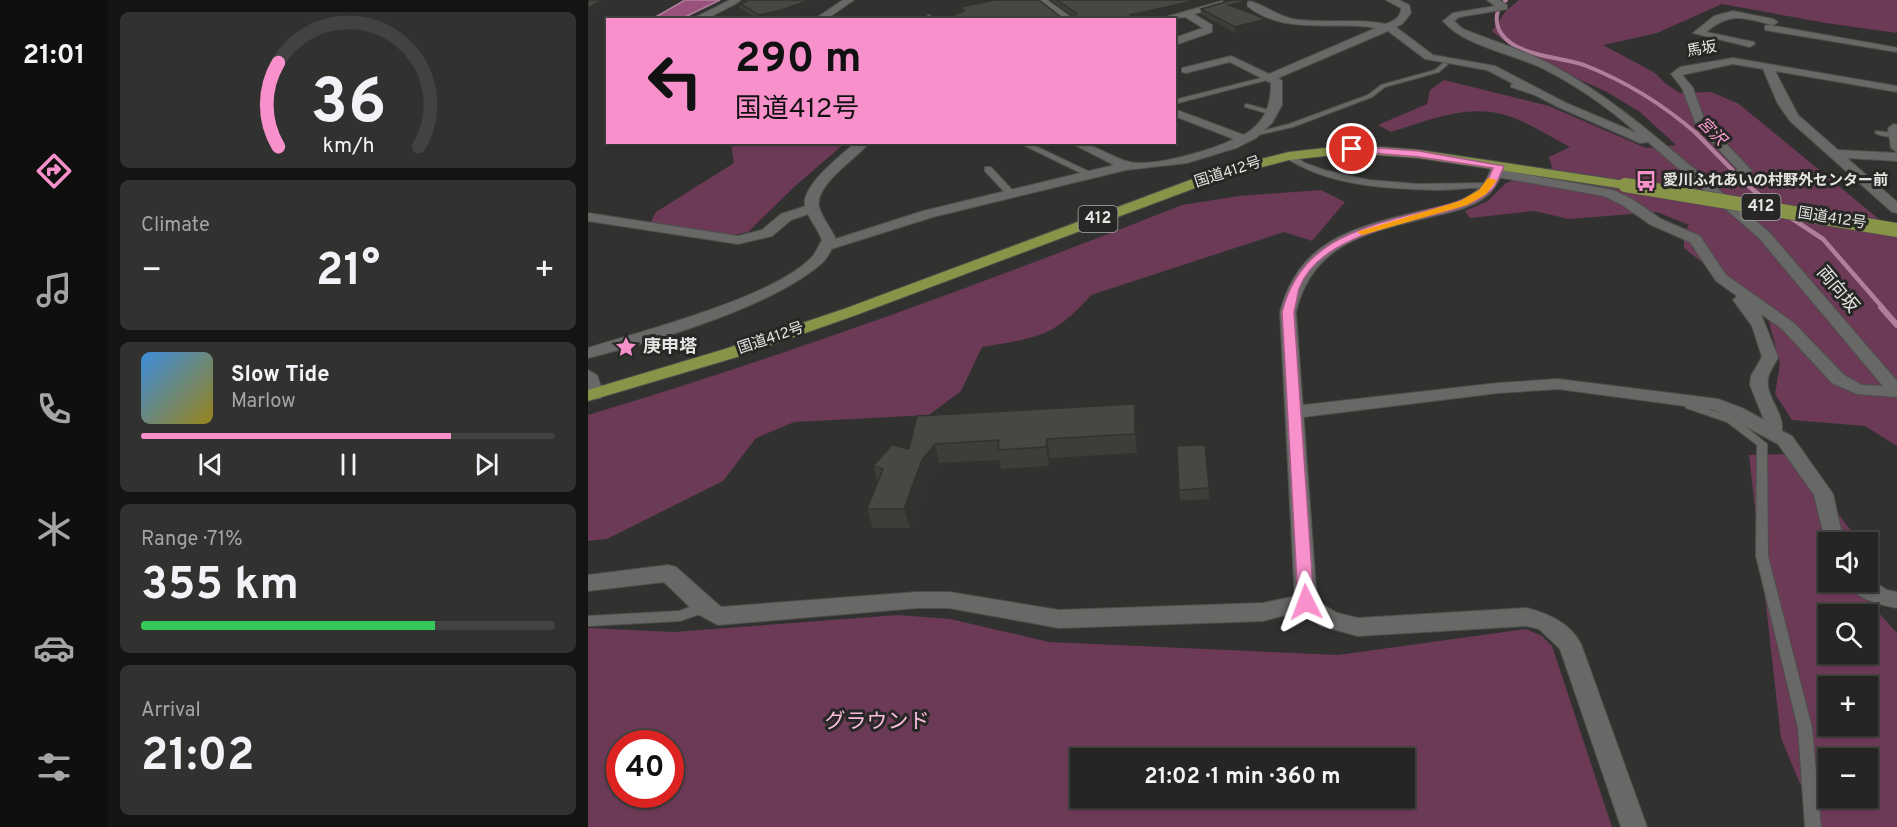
<!DOCTYPE html>
<html lang="en">
<head>
<meta charset="utf-8">
<style>
  :root { --surface:#252623; --page:#313230; --text:#f1f3f6; --muted:#a3a5a6; --line:#424341; --accent:#f890cc }
  body { margin:0; font-family:Overpass,"Noto Sans JP",sans-serif; background:var(--page); color:var(--text); height:100vh; display:flex; flex-direction:column; font-size:22px; white-space:nowrap }
  * { box-sizing:border-box; margin:0 }
  p { font-size:20px; color:var(--muted) }
  .icon { flex:none; width:33px; height:33px; fill:none; stroke:currentColor; stroke-width:2; stroke-linecap:round; stroke-linejoin:round }
  .map { position:relative; flex:1; overflow:hidden }
  .sheet { display:flex; flex-direction:column; gap:12px; padding:12px; background:#141513; width:480px }
  .sheet>* { flex:none }
  .hud { position:absolute; left:18px; top:18px; width:570px; height:126px; border-radius:0px; box-shadow:0 2px 4px #0004,0 0 0 2px var(--line); background:#f890cc; color:#111; overflow:hidden }
  .fabs { position:absolute; left:1230px; top:532px; display:grid; gap:12px }
  .fabs a { display:grid; place-items:center; width:60px; height:60px; border-radius:0px; background:var(--surface); box-shadow:0 2px 4px #0004,0 0 0 2px var(--line); font-size:30px }
  .speed { position:absolute; left:18px; top:730px; display:flex; gap:12px; font-size:30px; font-weight:700; text-align:center }
  .speed>* { display:grid; place-content:center; width:78px; height:78px; border-radius:50%; background:var(--surface); box-shadow:0 2px 4px #0004,0 0 0 2px var(--line); line-height:1 }
  .speed .limit { border:9px solid #d22; background:#fff; color:#111 }
  .pin { position:absolute; display:grid; place-items:center; width:51px; height:51px; color:#fff; margin:-26px; border:3px solid #fff; border-radius:50%; box-shadow:0 2px 6px #0007 }
  .me { position:absolute; width:66px; margin:-33px; rotate:357deg; stroke-linejoin:round; filter:drop-shadow(0 0 4px #0008) }
  .turn { display:flex; align-items:center; gap:21px; height:126px; padding:0 30px; font-size:27px }
  .turn .icon { width:78px; height:78px; stroke-width:2.5 }
  .turn b { display:block; font-size:42px; line-height:51px }
  .big { font-size:45px; font-weight:700; line-height:1.1 }
  .sheet .tile { flex:1; display:flex; flex-direction:column; justify-content:center; gap:9px; min-width:0; padding:0 21px; border-radius:9px; background:var(--page) }
  .sheet .dial { align-items:center; gap:0 }
  .dial svg { height:156px; overflow:visible; fill:none; stroke:var(--line); stroke-width:7; stroke-linecap:round; text-anchor:middle }
  .dial text { fill:var(--text); stroke:none }
  .song { display:flex; align-items:center; gap:18px }
  .cover { width:72px; height:72px; border-radius:9px; background:linear-gradient(135deg,hsl(210 70% 55%),hsl(50 70% 35%)) }
  .played { height:6px; border-radius:3px; background:linear-gradient(90deg,var(--accent) 75%,var(--line) 75%) }
  .keys { display:flex; justify-content:space-around; direction:ltr }
  .heat { display:flex; justify-content:space-between; align-items:center; font-size:33px; direction:ltr }
  .charge { height:9px; border-radius:4px; background:linear-gradient(90deg,#34c759 71%,var(--line) 0) }
  .trip { position:absolute; left:482px; top:748px; width:345px; height:60px; border-radius:0px; background:var(--surface); box-shadow:0 2px 4px #0004,0 0 0 2px var(--line); font-weight:700; line-height:60px; text-align:center }
  main { display:flex; flex:1; min-height:0 }
  .dock { display:flex; flex-direction:column; width:108px; justify-content:space-around; align-items:center; background:#0f0f0e; color:var(--muted) }
  .dock .icon { width:42px; height:42px }
  .dock .selected { color:var(--accent) }
  .dock b { font-size:27px; color:var(--text) }
  .map>svg:first-child { display:block }
</style>
</head>
<body>
<main>
<nav class="dock">
<b>21:01</b>
<svg class="icon selected" aria-label="directions" viewBox="0 0 24 24"><path d="M12 3l9 9-9 9-9-9zM9 14v-3h6M13 9l2 2-2 2"/></svg>
<svg class="icon" aria-label="music" viewBox="0 0 24 24"><path d="M9 18V5l10-2v13"/><circle cx="6" cy="18" r="3"/><circle cx="16" cy="16" r="3"/></svg>
<svg class="icon" aria-label="phone" viewBox="0 0 24 24"><path d="M5 4h4l2 5-3 2q2 4 5 5l2-3 5 2v4C11 20 4 13 5 4z"/></svg>
<svg class="icon" aria-label="climate" viewBox="0 0 24 24"><path d="M12 3v18M4 7l16 10M4 17L20 7"/></svg>
<svg class="icon" aria-label="car" viewBox="0 0 24 24"><path d="M5 17H2v-5l4-1 3-4h7l3 4 3 1v5h-3M9 17h6M6 11h13"/><circle cx="7" cy="17" r="2"/><circle cx="17" cy="17" r="2"/></svg>
<svg class="icon" aria-label="filters" viewBox="0 0 24 24"><path d="M4 7h16M4 17h16"/><circle cx="9" cy="7" r="2"/><circle cx="15" cy="17" r="2"/></svg>
</nav>
<section class="sheet">
<div class="tile dial"><svg viewBox="0 0 100 80">
<path d="M14 69A42 42 0 1 1 86 69"/>
<path d="M14 69A42 42 0 0 1 14 26" stroke="#f890cc"/>
<text x="50" y="56" font-size="32" font-weight="700">36</text>
<text x="50" y="72" font-size="11">km/h</text>
</svg></div>
<div class="tile"><p>Climate</p>
<div class="heat"><a>−</a><b class="big">21°</b><a>+</a></div>
</div>
<div class="tile">
<div class="song"><i class="cover"></i><div><b>Slow Tide</b><p>Marlow</p></div></div>
<div class="played"></div>
<div class="keys"><svg class="icon" aria-label="previous" viewBox="0 0 24 24"><path d="M18 5L8 12l10 7zM5 5v14"/></svg><svg class="icon" aria-label="pause" viewBox="0 0 24 24"><path d="M8 5v14M16 5v14"/></svg><svg class="icon" aria-label="next" viewBox="0 0 24 24"><path d="M6 5l10 7-10 7zM19 5v14"/></svg></div>
</div>
<div class="tile"><p>Range · 71%</p><b class="big">355 km</b><div class="charge"></div></div>
<div class="tile"><p>Arrival</p><b class="big">21:02</b></div>
</section>
<div class="map">
<svg width="1309" height="827" viewBox="0 0 1309 827">
  <rect width="100%" height="100%" fill="#31322f"/>
  <path fill="#6c3a57" fill-rule="evenodd" d="M931 0H1309V33L1238 23 1134 4 1069 33 1015 45 1067 73 1078 84 1092 93 1123 92 1151 104 1309 234V446L1277 426 1204 420 1187 394 1192 364 1179 314 1096 248V232L1101 225 1069 212 981 219 946 211 882 218 877 211 900 201 918 183 964 168 961 157 982 147C964 138 944 125 924 117 882 102 843 119 803 132L790 125 839 104 842 90 856 80 961 106 1058 148 1088 145 1052 112 1017 91 930 52 904 31 917 12Z
    M143 143H257L205 188 160 232 146 235H124L63 222 68 212 146 163Z
    M733 190 757 202 724 241 696 232 503 295C466 338 447 338 394 347L373 391 341 415 206 422 168 438 135 481 19 539 0 541V415C201 355 399 282 594 205L651 196Z
    M1204 454 1264 532 1263 543H1240V582H1275L1290 612 1309 633V827H1230L1193 738 1161 455ZM1240 615H1280V654H1240ZM1240 687H1280V726H1240ZM1240 759H1280V798H1240Z
    M310 615 362 619 461 642 750 655 938 629 954 636 964 646 1024 827H0V628L86 632ZM32 744H82V795H32ZM492 759H816V798H492Z"/>
  <path fill="#99527c" stroke="#b07e9b" stroke-width="1.5" d="M97 0H132L93 19H64Z"/>
  <g fill="none" stroke-linecap="round" stroke-linejoin="round">
    <path stroke="#b07e9b" stroke-width="4" d="M918 0C905 11 906 28 918 39 937 57 973 57 996 65 1037 81 1077 106 1109 134"/>
    <path stroke="#b07e9b" stroke-width="4.5" d="M1108 133 1159 185 1184 205
      M1200 216 1235 239 1295 308"/>
    <path stroke="#b07e9b" stroke-width="6" d="M1293 307 1309 325"/>
    <defs>
      <path id="service" d="M341 15 347 20H340L338 17Z
        M855 63 860 64 851 72 797 87 784 97 705 127 670 135 666 133 701 124 780 95 793 85 847 70Z
        M681 76 683 77V79L586 104V100Z
        M925 84 952 93 953 94 950 96 923 87V85Z
        M659 104 687 112 688 113 685 115 657 107V105Z
        M1288 131 1306 133 1309 136C1304 138 1292 136 1287 133Z
        M429 142H439L508 175 501 177Z
        M698 154H704L717 163 736 170 781 180 830 184 897 183 905 186 901 188C884 187 867 190 850 190 800 189 741 186 698 158Z
        M397 167H403L427 193V197H421L397 171Z
        M1100 398 1104 399 1106 404 1147 418 1179 444 1180 556 1224 728 1233 827H1217L1210 728 1168 556 1169 445 1139 422 1098 408 1095 401Z
        M113 603 118 604 119 608 118 612 92 621 0 626V616L91 611Z"/>
      <path id="minor" d="M142 0H155L116 20H102Z
        M448 0H459L487 20H475Z
        M653 0C671 0 686 15 705 19 735 24 767 18 798 24 805 21 813 18 813 8L798 0H811L821 5 823 13 814 24 808 27 845 55 907 66 978 103 1049 133C1021 108 988 85 954 68 925 54 876 46 855 21L865 13 907 6 899 0H911L919 5V9L871 17 866 21 875 29C904 41 936 50 964 65 1020 95 1067 136 1116 177L1135 175 1150 170 1108 125 1094 88 1083 74 1092 67 1145 58 1309 86V92L1187 71 1210 115 1250 150 1309 153V161L1259 158 1309 202V213L1304 212 1202 121 1190 104 1175 69 1145 64 1094 75 1105 88 1117 121 1164 171 1142 182 1124 184 1181 232 1309 381V397L1269 394 1244 383 1194 329 1173 314 1190 357C1187 364 1181 371 1180 379 1177 397 1196 411 1194 431L1204 436 1245 494 1256 543H1240L1239 548 1226 495 1190 444 1127 410 970 389 910 393 707 418 701 416 698 412 701 408 707 406 910 383 970 379 1130 399 1154 408 1176 420 1162 385 1163 376 1174 357 1164 326 1145 300 1149 296 1128 281 1102 242 1063 225 1034 205 1016 196 903 176 902 173 908 169 1025 190 1044 199 1073 219 1112 236 1138 275 1206 323 1256 375 1274 385 1295 386 1171 238 1060 142 1052 143 970 107 899 70 837 59 800 31 690 78 694 81V105L684 123 668 138 648 148 599 163 538 170 345 217 240 250 233 246 235 243 335 211 526 165 481 142C504 142 517 154 538 161 560 169 625 150 646 139L586 116V109L656 135C677 122 683 106 683 83L642 62 598 73 594 72V68L643 56 681 74 788 28C742 20 690 38 653 0Z
        M634 1 639 4 637 6 606 14 624 25V32L590 44 586 45V38L615 28 597 17 567 20Z
        M1145 11 1185 19 1190 22 1185 25C1156 18 1143 11 1118 32L1166 42 1167 44 1162 47 1105 33 1126 16Z
        M1181 25 1305 47 1309 48V52L1177 30V26Z
        M1306 124 1309 125V152L1303 148 1300 128Z
        M224 204 229 205V211L203 220 184 236 150 244 0 221V213L150 236 174 230 193 214Z
        M80 565 88 567 133 607 329 592H361L471 610 675 603 718 594 749 613 770 618 939 608C961 614 982 623 993 644L1059 827H1033L972 649 951 629 939 626 770 636 733 626 713 611 675 621 471 628 361 608H329L130 625 108 613 76 582 0 591V575Z
        M1280 578 1299 590 1309 592V608C1292 605 1266 598 1257 582H1280Z"/>
      <path id="tertiary" d="M255 0H266L237 20H225Z
        M268 142H282C269 158 226 185 231 207 234 218 244 229 248 240 244 248 240 258 234 263 184 307 65 342 0 358V348C54 331 188 297 225 256 228 252 231 245 234 240 230 229 220 218 217 206 213 185 254 155 268 142Z
        M911 162 917 166C913 176 909 186 901 194 887 207 865 212 846 216 783 232 725 241 708 312L729 602 726 608 718 610 710 608 707 602 692 312C711 239 767 227 833 211 852 207 874 203 889 190 898 183 901 173 906 163Z
        M0 370 9 375 16 394 13 398 7 399 0 397Z"/>
      <path id="trunk" d="M764 145 831 150 1037 181 1044 185 1037 189 831 158 764 153 701 160 639 176 268 315 149 357 0 401V390L137 349 256 309 629 170 701 152Z"/>
    </defs>
    <use href="#service" stroke="#4e4f4c" stroke-width="2"/>
    <use href="#minor" stroke="#4e4f4c" stroke-width="2"/>
    <use href="#tertiary" stroke="#4e4f4c" stroke-width="2"/>
    <use href="#trunk" stroke="#4e4f4c" stroke-width="2"/>
    <use href="#service" fill="#686966" fill-rule="evenodd"/>
    <use href="#minor" fill="#686966" fill-rule="evenodd"/>
    <use href="#tertiary" fill="#686966" fill-rule="evenodd"/>
    <use href="#trunk" fill="#889447" fill-rule="evenodd"/>
    <defs>
      <path id="trunk-bridge" d="M1037 185 1309 230"/>
    </defs>
    <use href="#trunk-bridge" stroke="#4e4f4c" stroke-width="15" stroke-linecap="butt"/>
    <use href="#trunk-bridge" stroke="#889447" stroke-width="14"/>
  </g>
  <path fill="#3d3d3a" d="M152 0H238L194 15 176 20H171L152 8 151 3H153Z
    M463 0H631L547 20H366V15L374 12 373 7 473 17H486Z
    M659 1V6L650 8 678 24 647 33 613 14V9Z
    M329 416 548 423 549 453 462 458 461 466 413 469 411 460 351 463 339 479 322 528H285L279 509 290 482 285 466 321 449Z
    M589 446 621 488V499L592 501Z"/>
  <path fill="#323230" d="M14 0H23L0 14V8Z
    M222 0H238L194 15 176 20H172L171 15Z
    M610 0H631L547 20H540L542 15Z
    M659 1V6L641 11V5Z
    M678 19V24L647 33V27Z
    M547 404 548 423 549 453 547 434Z
    M459 439 462 458 461 466 458 447Z
    M347 444 351 463 339 479 322 528 316 509 334 460Z"/>
  <path fill="#474744" stroke="#323230" stroke-width="1.5" d="M0 0H14L0 8Z
    M155 0H222L193 10 171 15 151 3 158 2Z
    M407 0H451L473 17 488 16V13L469 0H610L542 15 546 18 540 20H372L366 15 377 11 373 7Z
    M644 0H656L659 1 641 5 678 19 647 27 613 9Z
    M547 404V434L459 439 458 447 410 450 411 440 347 444 334 460 316 509H279L295 469 285 466 304 445 321 449 329 416Z
    M617 445 621 488 591 490 589 446Z"/>
  <path fill="#f890cc" stroke="#a15e85" stroke-width="1.5" d="M764 146 831 151 916 166C913 173 910 181 906 187 895 201 873 208 857 212 810 224 730 238 711 289 709 297 708 305 706 312L726 602 718 608 710 602 694 312C713 236 781 226 847 208 863 204 886 198 897 185 900 180 903 173 905 168L831 157 760 151 759 149Z"/>
  <path fill="#f59e0b" d="M900 178 909 180 898 194 879 205 774 235 769 232 872 201 891 190Z"/>
  <defs>
    <symbol id="bus-bare" viewBox="-9 -9 18 18"><path d="M-5-6H5V4H4V6H2V4H-2V6H-4V4H-5ZM-3.5-4V0h7V-4ZM-3.5 1.2v1.5H-2V1.2ZM2 1.2v1.5H3.5V1.2Z" fill="#f890cc" stroke="#272825" stroke-width="2.5" paint-order="stroke"/></symbol>
    <symbol id="sight-bare" viewBox="-9 -9 18 18"><path d="M0-6L1.8-2.2L6-1.7L2.9 1.2L3.7 5.4L0 3.3L-3.7 5.4L-2.9 1.2L-6-1.7L-1.8-2.2Z" fill="#f890cc" stroke="#272825" stroke-width="2.5" paint-order="stroke"/></symbol>
  </defs>
  <g fill-rule="evenodd">
    <use href="#bus-bare" x="1043" y="166" width="30" height="30"/>
    <use href="#sight-bare" x="23" y="332" width="30" height="30"/>
  </g>
  <g text-anchor="middle" dominant-baseline="central" stroke-width="6" stroke-linejoin="round" paint-order="stroke">
    <g font-size="15" fill="#e4e4e2" stroke="#272825">
      <text transform="translate(1114 50) rotate(-10)">馬坂</text>
      <text transform="translate(640 173) rotate(-18)">国道412号</text>
      <text transform="translate(1244 219) rotate(9)">国道412号</text>
      <text transform="translate(183 339) rotate(-19)">国道412号</text>
    </g>
    <g font-size="15" font-weight="bold" fill="#e4e4e2" stroke="#272825" text-anchor="start">
      <text x="1075" y="181">愛川ふれあいの村野外センター前</text>
    </g>
    <g font-size="16" font-style="italic" fill="#ff9bd4" stroke="#272825">
      <text transform="translate(1123 132) rotate(45)">宮沢</text>
    </g>
    <g fill="#272825" stroke="#abaca9" stroke-width="1.5">
      <rect x="1153.5" y="194" width="39" height="26" rx="4.5"/>
      <rect x="490.5" y="206" width="39" height="26" rx="4.5"/>
    </g>
    <g font-size="16" font-weight="bold" fill="#e4e4e2">
      <text x="1173" y="207">412</text>
      <text x="510" y="219">412</text>
    </g>
    <g font-size="18" fill="#e4e4e2" stroke="#272825">
      <text transform="translate(1249 290) rotate(50)">両向坂</text>
    </g>
    <g font-size="18" font-weight="bold" fill="#e4e4e2" stroke="#272825" text-anchor="start">
      <text x="55" y="347">庚申塔</text>
    </g>
    <g font-size="21" fill="#f9bcdd" stroke="#272825">
      <text x="289" y="722">グラウンド</text>
    </g>
  </g>
</svg>
<div class="fabs">
<a><svg class="icon" aria-label="sound" viewBox="0 0 24 24"><path d="M4 9h4l5-4v14l-5-4H4zM17 9q2 3 0 6"/></svg></a>
<a><svg class="icon" aria-label="search" viewBox="0 0 24 24"><circle cx="10" cy="10" r="6"/><path d="M15 15l6 6"/></svg></a>
<a>+</a>
<a>−</a>
</div>
<div class="speed"><div class="limit">40</div></div>
<div class="pin" style="left:764px;top:149px;background:#d93025"><svg class="icon" aria-label="arrive" viewBox="0 0 24 24"><path d="M6 21V4h12l-3 4 3 4H6"/></svg></div>
<svg class="me" style="left:718px;top:602px" viewBox="-20 -20 40 40"><path d="M0-17L14 15 0 8-14 15z" fill="#f890cc" stroke="#fff" stroke-width="4"/></svg>
<div class="trip">21:02 · 1 min · 360 m</div>
<div class="hud">
<div class="turn"><svg class="icon" aria-label="left" viewBox="0 0 24 24"><path d="M17 20v-9H6M10 6l-5 5 5 5"/></svg><div><b>290 m</b>国道412号</div></div>
</div>
</div>
</main>
</body>
</html>
